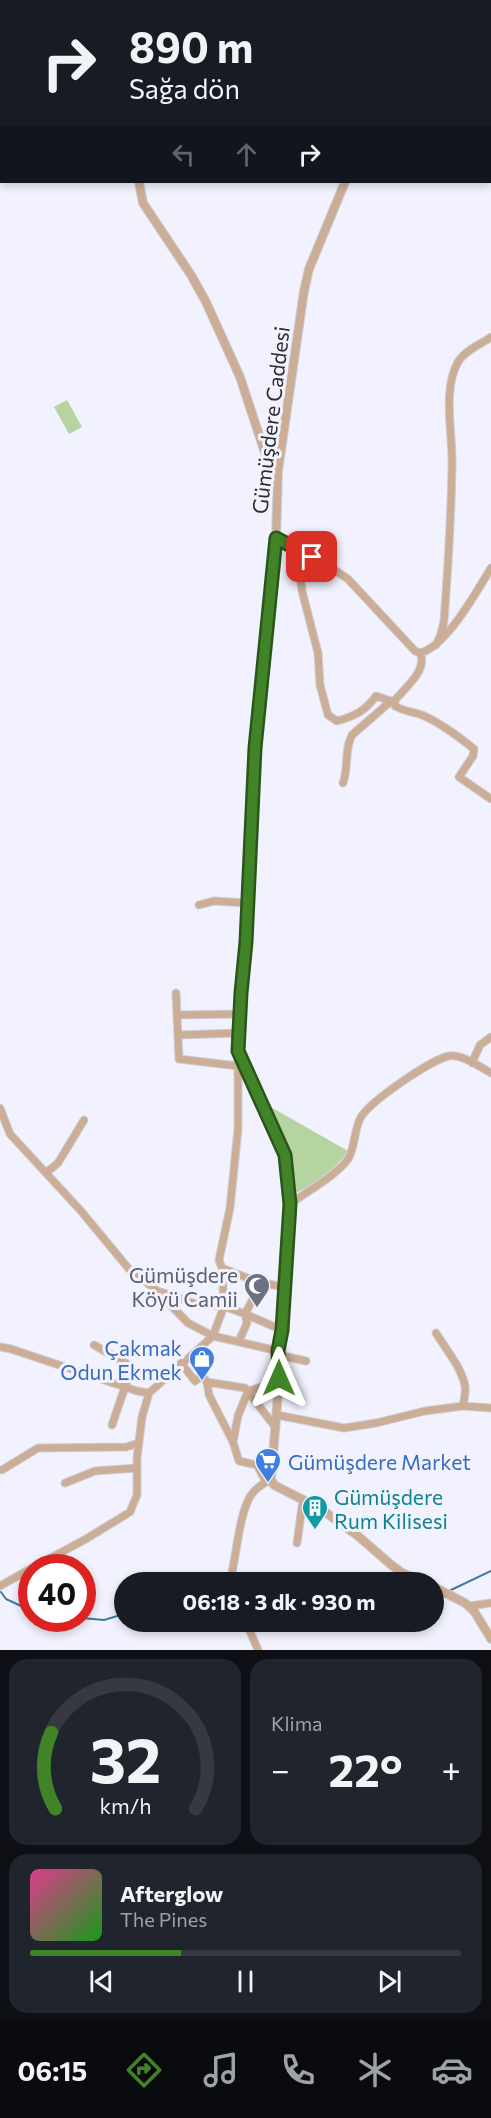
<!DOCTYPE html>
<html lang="tr">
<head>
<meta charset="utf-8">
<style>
  :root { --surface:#171b24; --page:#20242c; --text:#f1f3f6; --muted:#9ea1a6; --line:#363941; --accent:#418428 }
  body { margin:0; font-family:Commissioner,sans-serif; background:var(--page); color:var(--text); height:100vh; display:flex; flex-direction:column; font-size:22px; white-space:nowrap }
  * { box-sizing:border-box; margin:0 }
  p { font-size:20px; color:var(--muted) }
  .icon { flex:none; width:33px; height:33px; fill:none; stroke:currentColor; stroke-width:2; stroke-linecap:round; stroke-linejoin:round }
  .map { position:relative; height:1650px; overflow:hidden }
  .sheet { display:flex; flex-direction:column; gap:9px; padding:9px; background:#0d0f14; flex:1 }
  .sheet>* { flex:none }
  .guide { position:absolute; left:0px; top:0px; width:492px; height:183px; box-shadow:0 3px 9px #0003; background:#171b24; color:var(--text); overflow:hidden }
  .speed { position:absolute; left:18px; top:1554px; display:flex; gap:12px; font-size:30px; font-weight:700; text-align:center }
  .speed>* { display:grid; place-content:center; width:78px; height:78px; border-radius:50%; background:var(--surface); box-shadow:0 3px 9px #0003; line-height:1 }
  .speed .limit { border:9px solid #d22; background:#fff; color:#111 }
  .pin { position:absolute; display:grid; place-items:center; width:51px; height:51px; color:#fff; margin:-26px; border-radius:12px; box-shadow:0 3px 9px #0006 }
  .me { position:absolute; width:66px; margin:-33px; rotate:0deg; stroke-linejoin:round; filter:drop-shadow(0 0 4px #0008) }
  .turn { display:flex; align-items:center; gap:21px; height:126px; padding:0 30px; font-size:27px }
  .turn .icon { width:78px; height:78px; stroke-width:2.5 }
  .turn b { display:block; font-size:42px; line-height:51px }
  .lanes { display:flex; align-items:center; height:57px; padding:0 30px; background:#0003; justify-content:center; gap:30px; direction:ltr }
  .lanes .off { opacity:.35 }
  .big { font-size:45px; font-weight:700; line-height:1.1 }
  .sheet .card { flex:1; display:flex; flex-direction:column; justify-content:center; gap:9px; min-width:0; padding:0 21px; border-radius:18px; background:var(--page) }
  .sheet .dial { align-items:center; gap:0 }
  .dial svg { height:156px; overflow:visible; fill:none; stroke:var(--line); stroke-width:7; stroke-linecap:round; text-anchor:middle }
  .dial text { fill:var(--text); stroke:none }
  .song { display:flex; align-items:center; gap:18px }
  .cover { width:72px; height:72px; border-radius:9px; background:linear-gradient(135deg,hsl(330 70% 55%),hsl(120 70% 35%)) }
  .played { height:6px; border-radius:3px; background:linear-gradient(90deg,var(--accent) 35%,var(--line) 35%) }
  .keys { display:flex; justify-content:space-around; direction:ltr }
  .heat { display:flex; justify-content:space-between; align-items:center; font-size:33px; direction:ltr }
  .sheet .tiles { flex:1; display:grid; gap:9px; grid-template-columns:1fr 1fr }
  .card:last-child { grid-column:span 2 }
  .trip { position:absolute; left:114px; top:1572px; width:330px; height:60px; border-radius:30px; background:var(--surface); box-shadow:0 3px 9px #0003; font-weight:700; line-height:60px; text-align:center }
  .menu { display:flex; height:96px; justify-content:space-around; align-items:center; background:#090b0e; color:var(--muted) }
  .menu .icon { width:42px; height:42px }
  .menu .selected { color:var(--accent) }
  .menu b { font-size:27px; color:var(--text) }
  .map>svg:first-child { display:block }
</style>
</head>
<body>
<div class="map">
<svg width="491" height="1650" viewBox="0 0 491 1650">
  <rect width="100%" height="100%" fill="#f2f2fe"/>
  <path fill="#b6d4a0" d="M67 400 82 427 69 434 54 407Z
    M269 1106 348 1151C335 1170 317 1182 296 1193L290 1153Z"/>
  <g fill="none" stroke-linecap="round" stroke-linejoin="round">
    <path stroke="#3b7d9e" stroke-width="2" d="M451 1590 491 1571
      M1 1592 6 1599 32 1611
      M434 1598 439 1596
      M82 1618 104 1620 124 1614"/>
    <defs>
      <path id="minor" d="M352 0 353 2
        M398 0V2
        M421 2 422 0
        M276 538 327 565 348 579 415 651 420 653C446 647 477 591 491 568
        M297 549 302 591 318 653 320 685 328 715 337 721C355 716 365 711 376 696L391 701
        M436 645 441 634 444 621C448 569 451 518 452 466 453 435 442 390 458 362 464 351 481 344 491 337
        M420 653C428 670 405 688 395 700V706C403 711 413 712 422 715 441 723 458 736 474 749L473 756 459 777 491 799
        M343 783C349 767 344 750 352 735L391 701
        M199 905 214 901 247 903
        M176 993 179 1059 238 1066
        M178 1015 240 1014
        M178 1035 238 1033
        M472 1063 480 1045 491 1037
        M0 1108 10 1134 81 1211 129 1269 155 1289 188 1323 213 1336 278 1351
        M47 1172 58 1163 84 1120
        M290 1204C307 1191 336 1176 348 1159 355 1148 354 1131 360 1119 367 1103 432 1059 449 1056 462 1054 480 1067 491 1073
        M222 1268 258 1282 284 1287
        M258 1282 255 1295 245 1314 282 1330
        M161 1292 199 1305 224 1306 245 1314 247 1323 239 1341
        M436 1333C445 1348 462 1368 465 1386 466 1392 464 1400 463 1406
        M94 1345 126 1363 130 1372 112 1425
        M0 1347 11 1349 137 1391 149 1393
        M279 1355 306 1361
        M181 1363 195 1381 202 1376 207 1382 209 1395 233 1442 239 1461 257 1465 266 1482
        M207 1382 245 1388 276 1428
        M277 1415 344 1428 376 1423 425 1411 463 1406 491 1408
        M233 1442 238 1416 248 1391 279 1382
        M2 1470 38 1448 126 1447 139 1443
        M65 1483 95 1471 137 1468
        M297 1543 303 1499
        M32 1568 86 1539 130 1512 137 1495V1458L142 1417 149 1393 213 1336 224 1306 222 1268 219 1260 230 1208 238 1129V1054
        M230 1582C236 1559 239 1513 251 1495 256 1488 262 1484 270 1480
        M0 1586 32 1568
        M469 1606 491 1603
        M246 1622 258 1650"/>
      <path id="tertiary" d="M0 19H2
        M490 83H491
        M139 182 143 203 191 275 206 302 240 377 265 453 278 471
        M345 182 309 269 304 291 278 471 276 538 255 748 246 942 238 1033V1051L285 1155 290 1204 282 1330 278 1351 279 1382 271 1479 274 1485 321 1509 358 1536 389 1563 402 1573 424 1582
        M434 1587 465 1603 474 1611 491 1639"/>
    </defs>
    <use href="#minor" stroke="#ceced9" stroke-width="9"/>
    <use href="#tertiary" stroke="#ceced9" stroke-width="10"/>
    <use href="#minor" stroke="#ccad95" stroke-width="7"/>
    <use href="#tertiary" stroke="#ccad95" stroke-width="8"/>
  </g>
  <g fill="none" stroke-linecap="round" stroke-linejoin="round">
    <defs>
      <path id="route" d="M279 1378 278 1351 282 1330 290 1204 285 1155 238 1051 241 993 246 942 255 748 276 538 312 557"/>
    </defs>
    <use href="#route" stroke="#2a561a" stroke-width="15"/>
    <use href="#route" stroke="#418428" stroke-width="10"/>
  </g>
  <defs>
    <symbol id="mosque-pin" viewBox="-11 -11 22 30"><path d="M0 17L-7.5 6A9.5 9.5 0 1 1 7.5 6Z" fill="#6b7280" stroke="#f2f2fe"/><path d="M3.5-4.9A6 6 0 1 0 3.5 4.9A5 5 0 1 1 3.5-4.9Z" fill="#fff"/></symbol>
    <symbol id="shop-pin" viewBox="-11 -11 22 30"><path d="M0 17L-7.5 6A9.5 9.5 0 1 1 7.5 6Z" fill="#3f7fe0" stroke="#f2f2fe"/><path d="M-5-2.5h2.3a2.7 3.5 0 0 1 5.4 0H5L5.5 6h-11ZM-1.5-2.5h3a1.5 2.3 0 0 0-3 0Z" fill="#fff"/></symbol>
    <symbol id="supermarket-pin" viewBox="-11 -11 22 30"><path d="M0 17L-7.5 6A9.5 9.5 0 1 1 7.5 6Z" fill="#3f7fe0" stroke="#f2f2fe"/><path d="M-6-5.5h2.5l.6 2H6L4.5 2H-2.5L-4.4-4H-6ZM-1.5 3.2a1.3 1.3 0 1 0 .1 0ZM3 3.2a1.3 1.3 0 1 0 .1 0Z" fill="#fff"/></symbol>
    <symbol id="building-pin" viewBox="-11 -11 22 30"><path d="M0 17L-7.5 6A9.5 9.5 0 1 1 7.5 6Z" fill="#0f9aa8" stroke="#f2f2fe"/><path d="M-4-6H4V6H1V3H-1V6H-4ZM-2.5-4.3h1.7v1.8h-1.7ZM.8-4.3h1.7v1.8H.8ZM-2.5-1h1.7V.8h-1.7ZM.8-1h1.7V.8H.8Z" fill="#fff"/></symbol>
  </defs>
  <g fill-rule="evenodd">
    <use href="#mosque-pin" x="242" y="1271" width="30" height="40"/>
    <use href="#shop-pin" x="187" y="1344" width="30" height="40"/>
    <use href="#supermarket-pin" x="253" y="1446" width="30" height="40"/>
    <use href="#building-pin" x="300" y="1493" width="30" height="40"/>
  </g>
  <g text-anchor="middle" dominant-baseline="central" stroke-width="6" stroke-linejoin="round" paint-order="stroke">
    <g font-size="21" fill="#2c2c30" stroke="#f2f2fe">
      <text transform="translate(270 420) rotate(-83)">Gümüşdere Caddesi</text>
    </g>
    <g font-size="21" fill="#5b616d" stroke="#f2f2fe" text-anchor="end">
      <text x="238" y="1274">Gümüşdere<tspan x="238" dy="24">Köyü Camii</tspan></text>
    </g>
    <g font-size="21" fill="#366cbe" stroke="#f2f2fe" text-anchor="end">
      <text x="182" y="1347">Çakmak<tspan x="182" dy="24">Odun Ekmek</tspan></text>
      <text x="288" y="1461" text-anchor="start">Gümüşdere Market</text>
    </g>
    <g font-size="21" fill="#0d838f" stroke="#f2f2fe" text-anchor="start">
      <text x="334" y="1496">Gümüşdere<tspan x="334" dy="24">Rum Kilisesi</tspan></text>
    </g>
  </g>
</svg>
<div class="speed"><div class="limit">40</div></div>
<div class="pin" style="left:312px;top:557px;background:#d93025"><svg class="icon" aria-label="arrive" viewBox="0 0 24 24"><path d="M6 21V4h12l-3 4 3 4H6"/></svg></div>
<svg class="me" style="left:279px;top:1378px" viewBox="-20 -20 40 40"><path d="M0-17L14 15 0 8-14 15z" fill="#418428" stroke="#fff" stroke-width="4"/></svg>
<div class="trip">06:18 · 3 dk · 930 m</div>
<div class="guide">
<div class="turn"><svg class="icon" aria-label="right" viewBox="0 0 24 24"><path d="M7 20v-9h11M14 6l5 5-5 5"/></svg><div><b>890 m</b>Sağa dön</div></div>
<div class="lanes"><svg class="icon off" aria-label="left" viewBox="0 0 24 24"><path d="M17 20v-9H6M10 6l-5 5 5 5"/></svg><svg class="icon off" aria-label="ahead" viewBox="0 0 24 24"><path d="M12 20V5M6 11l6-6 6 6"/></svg><svg class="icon" aria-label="right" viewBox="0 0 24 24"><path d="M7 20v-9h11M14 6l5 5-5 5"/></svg></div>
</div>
</div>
<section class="sheet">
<div class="tiles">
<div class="card dial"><svg viewBox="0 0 100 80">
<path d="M14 69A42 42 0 1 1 86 69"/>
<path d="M14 69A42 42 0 0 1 12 30" stroke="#418428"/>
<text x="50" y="56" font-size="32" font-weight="700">32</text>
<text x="50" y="72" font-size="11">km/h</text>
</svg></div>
<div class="card"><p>Klima</p>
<div class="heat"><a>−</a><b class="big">22°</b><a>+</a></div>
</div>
<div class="card">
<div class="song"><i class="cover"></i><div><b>Afterglow</b><p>The Pines</p></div></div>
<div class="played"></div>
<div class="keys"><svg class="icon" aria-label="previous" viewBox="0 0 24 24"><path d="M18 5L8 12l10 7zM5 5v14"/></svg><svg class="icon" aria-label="pause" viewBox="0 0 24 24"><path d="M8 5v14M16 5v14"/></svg><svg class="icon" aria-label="next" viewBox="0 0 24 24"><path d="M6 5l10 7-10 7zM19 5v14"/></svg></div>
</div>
</div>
</section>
<nav class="menu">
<b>06:15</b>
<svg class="icon selected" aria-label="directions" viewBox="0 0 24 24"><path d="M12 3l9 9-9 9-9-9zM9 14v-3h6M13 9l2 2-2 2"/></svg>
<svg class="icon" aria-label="music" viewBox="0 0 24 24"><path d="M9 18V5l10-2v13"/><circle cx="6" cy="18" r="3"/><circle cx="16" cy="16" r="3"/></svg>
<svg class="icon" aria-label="phone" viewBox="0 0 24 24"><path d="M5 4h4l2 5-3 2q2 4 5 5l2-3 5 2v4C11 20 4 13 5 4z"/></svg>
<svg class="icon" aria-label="climate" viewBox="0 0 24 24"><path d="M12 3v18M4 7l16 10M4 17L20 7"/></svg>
<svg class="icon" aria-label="car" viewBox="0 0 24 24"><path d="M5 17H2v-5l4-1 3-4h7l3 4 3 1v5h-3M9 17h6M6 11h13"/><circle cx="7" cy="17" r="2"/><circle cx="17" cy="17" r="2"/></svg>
</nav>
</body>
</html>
